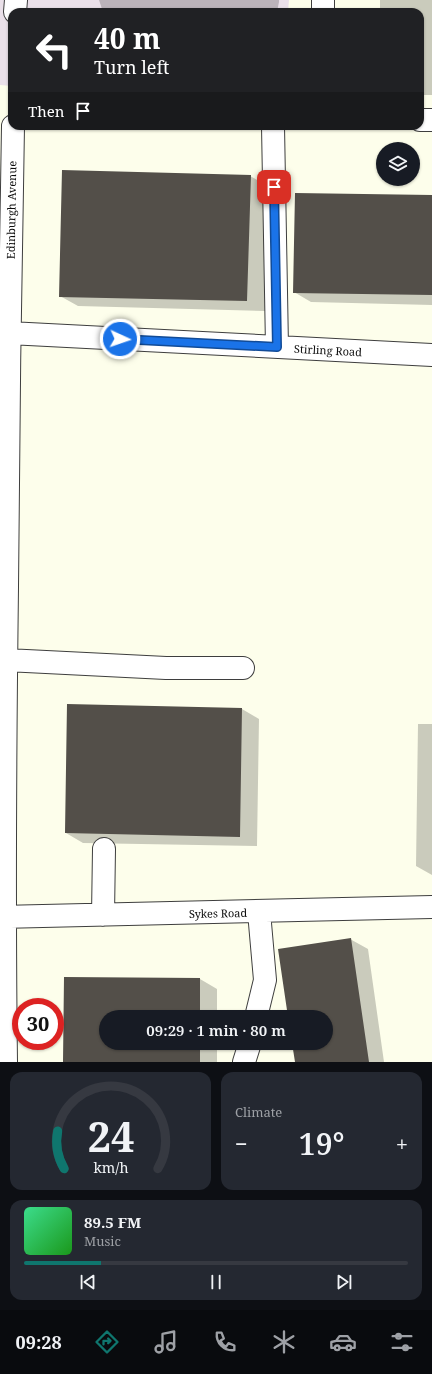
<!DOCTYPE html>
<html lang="en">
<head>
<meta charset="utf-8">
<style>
  :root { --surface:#171b24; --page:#242831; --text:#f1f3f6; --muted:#9ea1a6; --line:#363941; --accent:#0f766e }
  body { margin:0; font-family:"Noto Serif",serif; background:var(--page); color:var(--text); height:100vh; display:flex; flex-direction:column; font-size:15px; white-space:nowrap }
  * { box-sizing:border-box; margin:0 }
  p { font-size:13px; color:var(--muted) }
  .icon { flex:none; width:22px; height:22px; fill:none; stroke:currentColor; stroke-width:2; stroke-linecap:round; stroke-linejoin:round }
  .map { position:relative; height:1062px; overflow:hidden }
  .drawer { display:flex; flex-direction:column; gap:10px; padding:10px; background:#0d0f14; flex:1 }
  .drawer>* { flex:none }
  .hud { position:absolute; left:8px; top:8px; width:416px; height:122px; border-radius:12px; box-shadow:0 1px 3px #0004; background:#202124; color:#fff; overflow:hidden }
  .buttons { position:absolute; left:376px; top:142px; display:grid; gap:8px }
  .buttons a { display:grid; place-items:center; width:44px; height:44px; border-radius:50%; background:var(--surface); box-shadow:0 1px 3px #0004; font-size:20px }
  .speed { position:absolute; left:12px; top:998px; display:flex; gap:8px; font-size:20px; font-weight:700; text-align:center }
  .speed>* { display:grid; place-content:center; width:52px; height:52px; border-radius:50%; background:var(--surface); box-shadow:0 1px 3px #0004; line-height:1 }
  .speed .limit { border:6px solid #d22; background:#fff; color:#111 }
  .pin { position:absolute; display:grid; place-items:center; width:34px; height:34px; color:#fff; margin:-17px; border-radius:8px; box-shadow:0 2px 6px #0006 }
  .me { position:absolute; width:44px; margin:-22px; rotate:93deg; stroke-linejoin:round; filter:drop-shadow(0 0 3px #0008) }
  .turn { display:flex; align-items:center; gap:14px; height:84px; padding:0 20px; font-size:18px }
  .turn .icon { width:52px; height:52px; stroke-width:2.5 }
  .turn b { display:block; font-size:28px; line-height:34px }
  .then { display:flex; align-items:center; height:38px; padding:0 20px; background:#0003; gap:8px; font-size:15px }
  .big { font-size:30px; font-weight:600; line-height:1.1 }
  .drawer .card { flex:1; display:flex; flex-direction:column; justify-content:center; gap:6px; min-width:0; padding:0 14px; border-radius:12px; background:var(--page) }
  .drawer .dial { align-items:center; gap:0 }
  .dial svg { height:104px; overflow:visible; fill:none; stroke:var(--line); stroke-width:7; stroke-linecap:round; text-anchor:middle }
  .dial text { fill:var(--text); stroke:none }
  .song { display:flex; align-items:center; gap:12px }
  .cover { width:48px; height:48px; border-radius:6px; background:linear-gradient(135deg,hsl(150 70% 55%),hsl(120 70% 35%)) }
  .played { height:4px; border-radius:2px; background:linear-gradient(90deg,var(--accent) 20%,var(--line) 20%) }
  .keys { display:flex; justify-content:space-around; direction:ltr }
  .heat { display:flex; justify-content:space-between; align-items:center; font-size:22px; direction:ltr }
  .drawer .tiles { flex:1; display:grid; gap:10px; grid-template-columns:1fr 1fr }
  .card:last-child { grid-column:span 2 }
  .trip { position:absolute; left:99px; top:1010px; width:234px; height:40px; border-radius:20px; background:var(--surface); box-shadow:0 1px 3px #0004; font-weight:600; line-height:40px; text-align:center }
  .dock { display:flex; height:64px; justify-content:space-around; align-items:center; background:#090b0e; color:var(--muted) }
  .dock .icon { width:28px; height:28px }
  .dock .on { color:var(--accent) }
  .dock b { font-size:18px; color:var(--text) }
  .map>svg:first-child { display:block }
</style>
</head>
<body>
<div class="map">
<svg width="432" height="1062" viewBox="0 0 432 1062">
  <rect width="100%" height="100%" fill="#fdfeeb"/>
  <path fill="#eae0e9" d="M0 0H289L288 12H12V86L0 85Z"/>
  <path fill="#0003" d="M99 0H279V2L277 12H103Z
    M380 0H432V95H420V12H380Z
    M250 176 268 186 265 311 78 306 60 296Z
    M432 196V305L311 302 294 292Z
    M242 709 259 719 257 846 83 843 66 833Z
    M418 724H432V875L416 866Z
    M350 939 368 949 384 1062H296L293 1043H326V1017H289Z
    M65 978 200 979 217 989V1017H106V1043H217V1062H64Z"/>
  <path fill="#534f49" d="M62 170 251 175 247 301 59 297Z
    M295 193 432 195V295L293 293Z
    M67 704 242 708 240 837 65 833Z
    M351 938 369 1062H295L292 1043H326V1017H288L278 949Z
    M64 977 200 978V1017H106V1043H200V1062H63Z"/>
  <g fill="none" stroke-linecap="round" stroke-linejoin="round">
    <defs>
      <path id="minor" d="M15 12 16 0
        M323 12V0
        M420 120H432
        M273 126 277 347
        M9 333 432 355
        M6 660 166 668H243
        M103 915 104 849
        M0 917 432 907
        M256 1017 265 980 259 912
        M6 1062C4 904 5 745 7 587 8 433 10 280 13 126
        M244 1062 250 1043"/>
    </defs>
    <use href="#minor" stroke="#3e3e3e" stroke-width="24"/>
    <use href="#minor" stroke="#fff" stroke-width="22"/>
  </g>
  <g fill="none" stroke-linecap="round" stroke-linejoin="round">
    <defs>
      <path id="route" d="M120 339 277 347 274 187"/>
    </defs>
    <use href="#route" stroke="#114b97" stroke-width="10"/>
    <use href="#route" stroke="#1a73e8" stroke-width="7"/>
  </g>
  <g text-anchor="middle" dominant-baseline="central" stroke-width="4" stroke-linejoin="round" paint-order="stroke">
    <g font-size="11" fill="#0b0b0b" stroke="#fff">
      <text transform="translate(11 210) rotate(-89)">Edinburgh Avenue</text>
      <text transform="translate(328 350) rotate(3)">Stirling Road</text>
      <text transform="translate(218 913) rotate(-1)">Sykes Road</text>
    </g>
  </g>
</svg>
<div class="buttons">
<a><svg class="icon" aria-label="layers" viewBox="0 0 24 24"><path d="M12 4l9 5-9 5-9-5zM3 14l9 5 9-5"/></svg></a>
</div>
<div class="speed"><div class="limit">30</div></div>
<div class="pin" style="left:274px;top:187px;background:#d93025"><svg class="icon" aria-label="arrive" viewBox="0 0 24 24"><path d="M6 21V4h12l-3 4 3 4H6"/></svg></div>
<svg class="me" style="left:120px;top:339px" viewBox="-20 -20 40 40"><circle r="17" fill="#1a73e8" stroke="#fff" stroke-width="3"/><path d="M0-11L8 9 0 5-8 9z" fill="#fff"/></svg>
<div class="trip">09:29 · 1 min · 80 m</div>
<div class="hud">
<div class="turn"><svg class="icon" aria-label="left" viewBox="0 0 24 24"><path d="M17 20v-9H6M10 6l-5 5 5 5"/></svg><div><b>40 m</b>Turn left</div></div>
<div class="then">Then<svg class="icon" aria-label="arrive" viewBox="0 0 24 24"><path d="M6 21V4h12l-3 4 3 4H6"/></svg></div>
</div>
</div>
<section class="drawer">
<div class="tiles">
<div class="card dial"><svg viewBox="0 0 100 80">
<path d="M14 69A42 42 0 1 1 86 69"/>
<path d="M14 69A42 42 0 0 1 9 40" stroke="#0f766e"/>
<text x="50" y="56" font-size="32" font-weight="700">24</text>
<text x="50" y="72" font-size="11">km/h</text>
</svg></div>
<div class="card"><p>Climate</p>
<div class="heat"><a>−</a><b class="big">19°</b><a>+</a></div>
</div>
<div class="card">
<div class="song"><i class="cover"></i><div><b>89.5 FM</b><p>Music</p></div></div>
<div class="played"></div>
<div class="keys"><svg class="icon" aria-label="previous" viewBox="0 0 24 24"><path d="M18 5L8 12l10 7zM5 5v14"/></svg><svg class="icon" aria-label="pause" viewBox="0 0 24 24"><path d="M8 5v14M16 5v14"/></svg><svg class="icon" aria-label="next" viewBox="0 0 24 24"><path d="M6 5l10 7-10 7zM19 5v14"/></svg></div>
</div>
</div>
</section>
<nav class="dock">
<b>09:28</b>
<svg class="icon on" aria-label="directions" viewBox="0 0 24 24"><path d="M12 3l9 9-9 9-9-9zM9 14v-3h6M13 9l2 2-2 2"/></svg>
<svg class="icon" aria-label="music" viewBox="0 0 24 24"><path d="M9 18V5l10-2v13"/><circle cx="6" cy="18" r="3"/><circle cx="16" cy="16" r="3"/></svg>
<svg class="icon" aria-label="phone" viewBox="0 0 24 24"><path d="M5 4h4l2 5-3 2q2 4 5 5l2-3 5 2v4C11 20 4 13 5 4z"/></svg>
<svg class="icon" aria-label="climate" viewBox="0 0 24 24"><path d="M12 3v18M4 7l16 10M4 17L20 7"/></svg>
<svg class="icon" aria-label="car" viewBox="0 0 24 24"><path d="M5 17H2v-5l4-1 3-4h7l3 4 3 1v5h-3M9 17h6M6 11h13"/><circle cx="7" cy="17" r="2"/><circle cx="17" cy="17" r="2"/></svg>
<svg class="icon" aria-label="filters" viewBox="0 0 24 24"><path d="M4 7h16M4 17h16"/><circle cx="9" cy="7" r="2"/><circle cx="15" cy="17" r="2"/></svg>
</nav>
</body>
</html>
